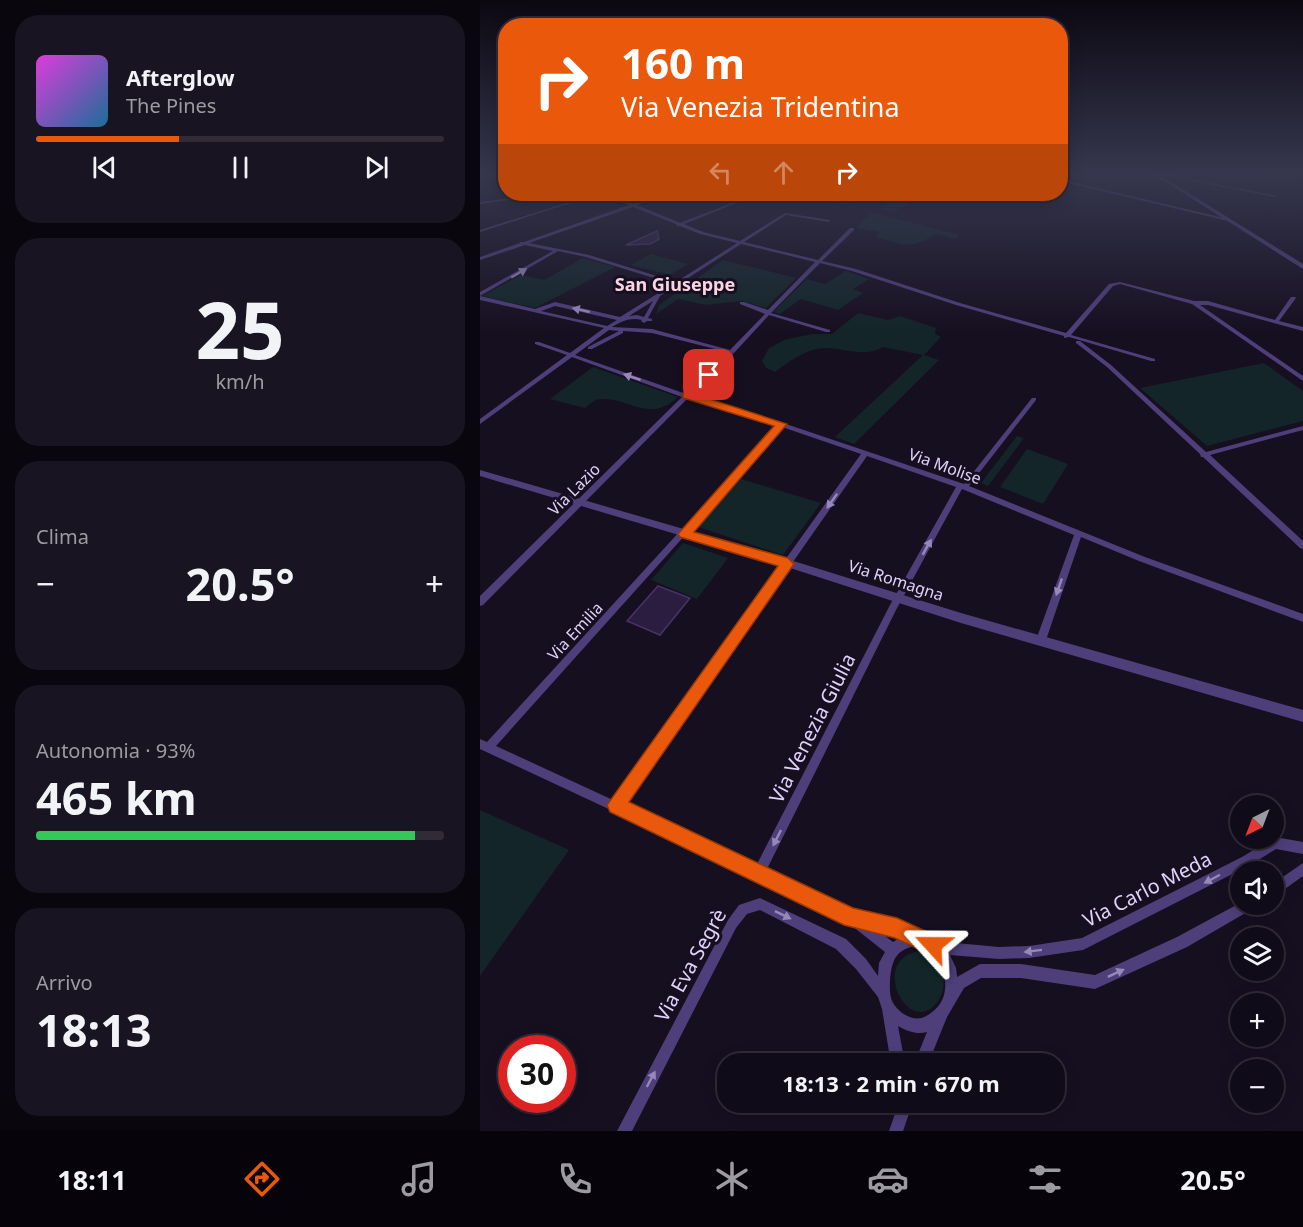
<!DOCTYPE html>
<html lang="it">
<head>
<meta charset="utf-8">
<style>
  :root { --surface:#100b18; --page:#191421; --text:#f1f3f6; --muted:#9c9ba2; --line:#302b37; --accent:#ea580c }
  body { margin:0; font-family:"Noto Sans",sans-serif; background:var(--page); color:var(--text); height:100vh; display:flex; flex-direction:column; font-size:22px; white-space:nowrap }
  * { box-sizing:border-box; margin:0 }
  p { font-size:20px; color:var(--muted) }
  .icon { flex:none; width:33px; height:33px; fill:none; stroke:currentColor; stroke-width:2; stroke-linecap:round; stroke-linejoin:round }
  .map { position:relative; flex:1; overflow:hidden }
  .panel { display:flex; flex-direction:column; gap:15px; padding:15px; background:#09060d; width:480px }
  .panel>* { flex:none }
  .hud { position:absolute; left:18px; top:18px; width:570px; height:183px; border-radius:24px; box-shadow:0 3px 15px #0003,0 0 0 2px var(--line); background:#ea580c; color:#fff; overflow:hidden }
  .needle { width:39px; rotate:222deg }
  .controls { position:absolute; left:750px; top:795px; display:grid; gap:12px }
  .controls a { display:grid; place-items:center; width:54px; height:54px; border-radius:50%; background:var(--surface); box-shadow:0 3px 15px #0003,0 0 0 2px var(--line); font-size:30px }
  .speed { position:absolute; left:18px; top:1035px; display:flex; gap:12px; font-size:30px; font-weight:700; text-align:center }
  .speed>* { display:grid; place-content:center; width:78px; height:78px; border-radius:50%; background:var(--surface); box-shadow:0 3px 15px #0003,0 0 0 2px var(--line); line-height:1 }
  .speed .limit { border:9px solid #d22; background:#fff; color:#111 }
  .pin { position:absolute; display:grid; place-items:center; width:51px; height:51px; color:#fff; margin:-26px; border-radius:12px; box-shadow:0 3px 9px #0006 }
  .me { position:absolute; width:66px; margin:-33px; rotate:294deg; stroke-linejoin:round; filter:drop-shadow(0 0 4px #0008) }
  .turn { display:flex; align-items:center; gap:21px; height:126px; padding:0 24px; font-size:27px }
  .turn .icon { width:78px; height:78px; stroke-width:2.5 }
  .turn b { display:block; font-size:42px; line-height:51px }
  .lanes { display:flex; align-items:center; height:57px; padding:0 24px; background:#0003; justify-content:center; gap:30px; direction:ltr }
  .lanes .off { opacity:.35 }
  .big { font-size:45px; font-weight:700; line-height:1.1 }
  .panel .card { flex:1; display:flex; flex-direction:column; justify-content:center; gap:9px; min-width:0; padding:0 21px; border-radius:24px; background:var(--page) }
  .panel .dial { align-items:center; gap:0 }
  .dial b { font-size:78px; line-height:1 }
  .song { display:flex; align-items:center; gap:18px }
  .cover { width:72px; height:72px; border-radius:9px; background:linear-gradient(135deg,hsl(300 70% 55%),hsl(200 70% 35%)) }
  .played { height:6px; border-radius:3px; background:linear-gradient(90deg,var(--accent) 35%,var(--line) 35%) }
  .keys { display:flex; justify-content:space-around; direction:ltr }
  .heat { display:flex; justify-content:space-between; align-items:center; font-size:33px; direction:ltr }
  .charge { height:9px; border-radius:4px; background:linear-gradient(90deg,#34c759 93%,var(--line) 0) }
  .trip { position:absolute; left:237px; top:1053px; width:348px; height:60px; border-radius:24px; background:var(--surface); box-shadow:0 3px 15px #0003,0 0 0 2px var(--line); font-weight:700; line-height:60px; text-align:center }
  .menu { display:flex; height:96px; justify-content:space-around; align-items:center; background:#06040a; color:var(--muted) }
  .menu .icon { width:42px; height:42px }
  .menu .current { color:var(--accent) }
  .menu b { font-size:27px; color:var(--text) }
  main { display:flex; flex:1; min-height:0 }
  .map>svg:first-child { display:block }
</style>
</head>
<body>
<main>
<section class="panel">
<div class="card">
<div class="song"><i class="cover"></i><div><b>Afterglow</b><p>The Pines</p></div></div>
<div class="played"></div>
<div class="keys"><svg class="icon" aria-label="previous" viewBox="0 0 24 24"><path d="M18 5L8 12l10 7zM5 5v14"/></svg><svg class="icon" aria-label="pause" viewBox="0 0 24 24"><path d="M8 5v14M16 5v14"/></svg><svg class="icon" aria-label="next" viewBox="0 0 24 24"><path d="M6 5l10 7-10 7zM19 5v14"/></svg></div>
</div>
<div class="card dial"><b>25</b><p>km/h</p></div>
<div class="card"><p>Clima</p>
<div class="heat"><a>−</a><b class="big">20.5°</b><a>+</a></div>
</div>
<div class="card"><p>Autonomia · 93%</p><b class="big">465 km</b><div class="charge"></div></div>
<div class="card"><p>Arrivo</p><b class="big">18:13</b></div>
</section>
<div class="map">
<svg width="823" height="1131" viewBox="0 0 823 1131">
  <rect width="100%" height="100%" fill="#160f20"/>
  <path fill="#132529" d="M346 194H392L366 206 338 199Z
    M427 194H447L411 213 399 208Z
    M390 212 480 235 475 239 456 234C429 250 425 245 395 237L400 232 377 228Z
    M171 254 208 264 190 275 151 265Z
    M103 258 135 267 55 308 2 296 41 275 64 280Z
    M243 260 316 278 286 308 262 301 226 305 198 299 176 314 179 305Z
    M366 271 389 279 373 289 383 293 358 310 321 299 300 314 293 312 327 279 345 284Z
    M378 313 408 320 420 316 456 328 455 334 461 337 444 355 459 360 374 444 355 437 443 355 403 347C382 360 356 344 337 349 322 352 307 363 295 372L286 368 282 361 289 348 304 340 332 334H352Z
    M784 363 823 391V421L727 446 660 388Z
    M113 367 198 397C169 424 149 397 121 399 115 399 110 404 105 408L70 399Z
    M537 436 544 438 508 486 501 483Z
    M547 449 588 464 563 504 520 487Z
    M261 479 341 503 303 555 218 527Z
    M203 543 248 558 217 599 171 580Z
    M0 810 89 850 0 976Z
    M442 951C460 960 471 982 458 1001 429 1042 386 956 442 951Z"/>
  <path fill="#2b1d3f" stroke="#493268" stroke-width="1.5" d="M177 231 179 239 170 244 146 245Z
    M178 586 210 598 180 635 147 621Z"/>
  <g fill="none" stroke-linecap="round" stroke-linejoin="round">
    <path fill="#4e3f7a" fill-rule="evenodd" d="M678 174H687L797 196 795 197Z
      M580 179 748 219 750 220 748 221 580 181Z
      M65 194H72L0 204V202Z
      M115 194H119L0 232V230Z
      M123 194H127L153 204 183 194H187L186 195 157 205 200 223 267 197V199L204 224 223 232 260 241 305 213 350 220 349 222 306 215 264 242 338 260 370 228H374V230L342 261 376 269 480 303 586 333 629 284 640 282 714 301H728L795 320 811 297H815L816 298 799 321 823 327V331L728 305H720L823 376V381L712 304 640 284 633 286 591 335 675 359V361H671L589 337 584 338V336L476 305 372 271 340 263 291 313 350 330V332H346L289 315 254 353 211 395 303 423 484 484 552 398H556V400L489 486 665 557 823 614V622L659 561 601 537 566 640 564 643 561 644 558 643 556 640 594 535 482 489 416 610 286 871 374 912 417 922 439 933 465 942 519 947 549 946 602 938 762 857 795 837 823 842V854L796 849 770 865 603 950 549 958 519 959 470 955 476 968 477 977 500 964H541L615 975 697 937 760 903V904H776L774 908 707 947 615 989 541 978H501L484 988 467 1017 448 1064H434L447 1032C437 1035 427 1031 418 1026L425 1064H411L402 1009 398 997 376 969 356 949 280 910 267 914 256 928 152 1131H137L248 920 259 905 280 898 366 939 386 959 398 976 399 963 405 952 362 918 0 749V739L7 742 297 425 208 398 3 605 0 606V596L202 397 92 357 0 424V419L87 355 55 344V342H59L90 353 124 328 0 300V296L55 309 75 302 140 317 193 284 106 257 78 251 0 296V292L73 251 45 245 0 260V257L40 243V242H44L149 205ZM153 207 196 224 197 226H200L220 234 257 243 196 282 109 255 49 243ZM261 244 335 262 288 310 264 302H260V304L285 314 250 350 172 329 132 327C142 321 151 317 162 320L161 321 164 323 167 321H172V319L168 318 180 296ZM173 301 164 317 157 315 149 316ZM75 306 137 320 127 326 61 311ZM129 330 139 331 108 347V349H112L143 333V331L172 333 247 352 206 394 95 355ZM302 427 381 454 133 800 16 746ZM387 456 476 487 410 605 276 866 143 805ZM396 929 415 934 421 937 413 942ZM439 945C442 946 445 947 448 948 463 958 469 982 463 998 460 1006 454 1011 448 1015 435 1024 420 1014 413 1003 409 996 410 987 410 980 412 959 416 949 439 945Z
      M596 341H600L631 365 726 452 823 426V430L730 455 823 541V549L820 548 723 457H721L720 454 627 367 596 343Z
      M823 863V876L798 894 794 896V883Z
      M419 1102H433L423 1131H409Z"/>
    <path fill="#4e3f7a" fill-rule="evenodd" d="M673 174H678L823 264V269Z
      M0 470 307 559 481 613 823 710V722L481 623 307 567 0 476Z"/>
  </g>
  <defs><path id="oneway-solid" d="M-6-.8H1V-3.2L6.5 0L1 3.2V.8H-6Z" transform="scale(1.5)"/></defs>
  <g fill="#9788ba">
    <use href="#oneway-solid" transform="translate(39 273) rotate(-30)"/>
    <use href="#oneway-solid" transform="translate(101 310) rotate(-167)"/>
    <use href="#oneway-solid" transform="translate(152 377) rotate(-161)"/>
    <use href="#oneway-solid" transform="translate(352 501) rotate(125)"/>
    <use href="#oneway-solid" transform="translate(447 547) rotate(-61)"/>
    <use href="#oneway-solid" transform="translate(579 587) rotate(109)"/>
    <use href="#oneway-solid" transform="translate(297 838) rotate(117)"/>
    <use href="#oneway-solid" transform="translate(732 879) rotate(152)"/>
    <use href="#oneway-solid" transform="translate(303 915) rotate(26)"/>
    <use href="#oneway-solid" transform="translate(553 951) rotate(173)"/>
    <use href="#oneway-solid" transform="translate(636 973) rotate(-25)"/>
    <use href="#oneway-solid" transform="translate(171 1079) rotate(-62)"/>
  </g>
  <linearGradient id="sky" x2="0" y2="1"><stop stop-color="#0c0812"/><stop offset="0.52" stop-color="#36374e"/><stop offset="1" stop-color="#36374e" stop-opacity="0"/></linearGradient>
  <rect width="823" height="333" fill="url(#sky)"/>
  <path fill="#ea580c" stroke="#983908" stroke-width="1.5" d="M226 373 234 375 214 394 307 424 214 532 308 558 314 564 149 802 373 908 417 918 461 938 464 945 461 953 453 956 415 938 364 925 130 812 127 805 298 566 200 537 198 534 294 426 203 398V393Z"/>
  <g text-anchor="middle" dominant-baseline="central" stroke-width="6" stroke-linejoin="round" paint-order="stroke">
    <g font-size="16" fill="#e0d2fa" stroke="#160f20">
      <text transform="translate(465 466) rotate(20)">Via Molise</text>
      <text transform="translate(94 489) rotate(-45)">Via Lazio</text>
      <text transform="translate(416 580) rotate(18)">Via Romagna</text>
      <text transform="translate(95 631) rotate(-47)">Via Emilia</text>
    </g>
    <g font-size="18" font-weight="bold" fill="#fbd4e4" stroke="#160f20">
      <text x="195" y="284">San Giuseppe</text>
    </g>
    <g font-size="20" fill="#e0d2fa" stroke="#160f20">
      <text transform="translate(332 728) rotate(-63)">Via Venezia Giulia</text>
      <text transform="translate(667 889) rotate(-27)">Via Carlo Meda</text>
      <text transform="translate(210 965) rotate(-61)">Via Eva Segrè</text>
    </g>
  </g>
</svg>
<div class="controls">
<a><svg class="needle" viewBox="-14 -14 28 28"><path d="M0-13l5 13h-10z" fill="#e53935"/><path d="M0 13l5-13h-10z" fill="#9c9ba2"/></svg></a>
<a><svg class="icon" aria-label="sound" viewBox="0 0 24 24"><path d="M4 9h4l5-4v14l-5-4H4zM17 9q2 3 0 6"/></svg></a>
<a><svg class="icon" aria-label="layers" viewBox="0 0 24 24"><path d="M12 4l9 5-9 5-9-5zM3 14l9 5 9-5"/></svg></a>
<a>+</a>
<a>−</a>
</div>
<div class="speed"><div class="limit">30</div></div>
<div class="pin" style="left:229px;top:375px;background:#d93025"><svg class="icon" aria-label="arrive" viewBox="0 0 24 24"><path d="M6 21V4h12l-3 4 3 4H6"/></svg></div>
<svg class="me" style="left:453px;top:945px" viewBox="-20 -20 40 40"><path d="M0-17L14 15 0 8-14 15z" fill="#ea580c" stroke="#fff" stroke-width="4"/></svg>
<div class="trip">18:13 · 2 min · 670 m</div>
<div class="hud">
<div class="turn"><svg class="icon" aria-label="right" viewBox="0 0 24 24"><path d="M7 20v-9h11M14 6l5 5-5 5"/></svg><div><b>160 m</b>Via Venezia Tridentina</div></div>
<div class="lanes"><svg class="icon off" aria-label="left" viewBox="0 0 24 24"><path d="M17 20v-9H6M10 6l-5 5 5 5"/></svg><svg class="icon off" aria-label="ahead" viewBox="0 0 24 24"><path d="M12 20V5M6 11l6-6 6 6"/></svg><svg class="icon" aria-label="right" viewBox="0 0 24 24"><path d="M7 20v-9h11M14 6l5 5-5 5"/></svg></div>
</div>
</div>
</main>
<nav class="menu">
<b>18:11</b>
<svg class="icon current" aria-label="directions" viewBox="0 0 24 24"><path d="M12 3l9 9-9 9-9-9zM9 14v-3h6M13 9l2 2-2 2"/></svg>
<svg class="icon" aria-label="music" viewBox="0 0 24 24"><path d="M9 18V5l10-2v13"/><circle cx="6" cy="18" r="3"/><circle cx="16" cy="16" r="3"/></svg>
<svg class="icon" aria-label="phone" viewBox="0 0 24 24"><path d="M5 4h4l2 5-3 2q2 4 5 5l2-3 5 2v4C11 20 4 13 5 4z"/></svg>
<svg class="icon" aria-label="climate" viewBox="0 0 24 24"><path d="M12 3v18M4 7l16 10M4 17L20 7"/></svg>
<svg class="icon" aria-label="car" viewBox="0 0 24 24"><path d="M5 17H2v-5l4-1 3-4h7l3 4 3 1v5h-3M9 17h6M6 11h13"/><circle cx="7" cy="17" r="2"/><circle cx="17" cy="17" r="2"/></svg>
<svg class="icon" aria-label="filters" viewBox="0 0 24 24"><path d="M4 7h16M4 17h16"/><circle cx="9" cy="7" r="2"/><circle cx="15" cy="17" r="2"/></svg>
<b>20.5°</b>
</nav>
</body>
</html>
